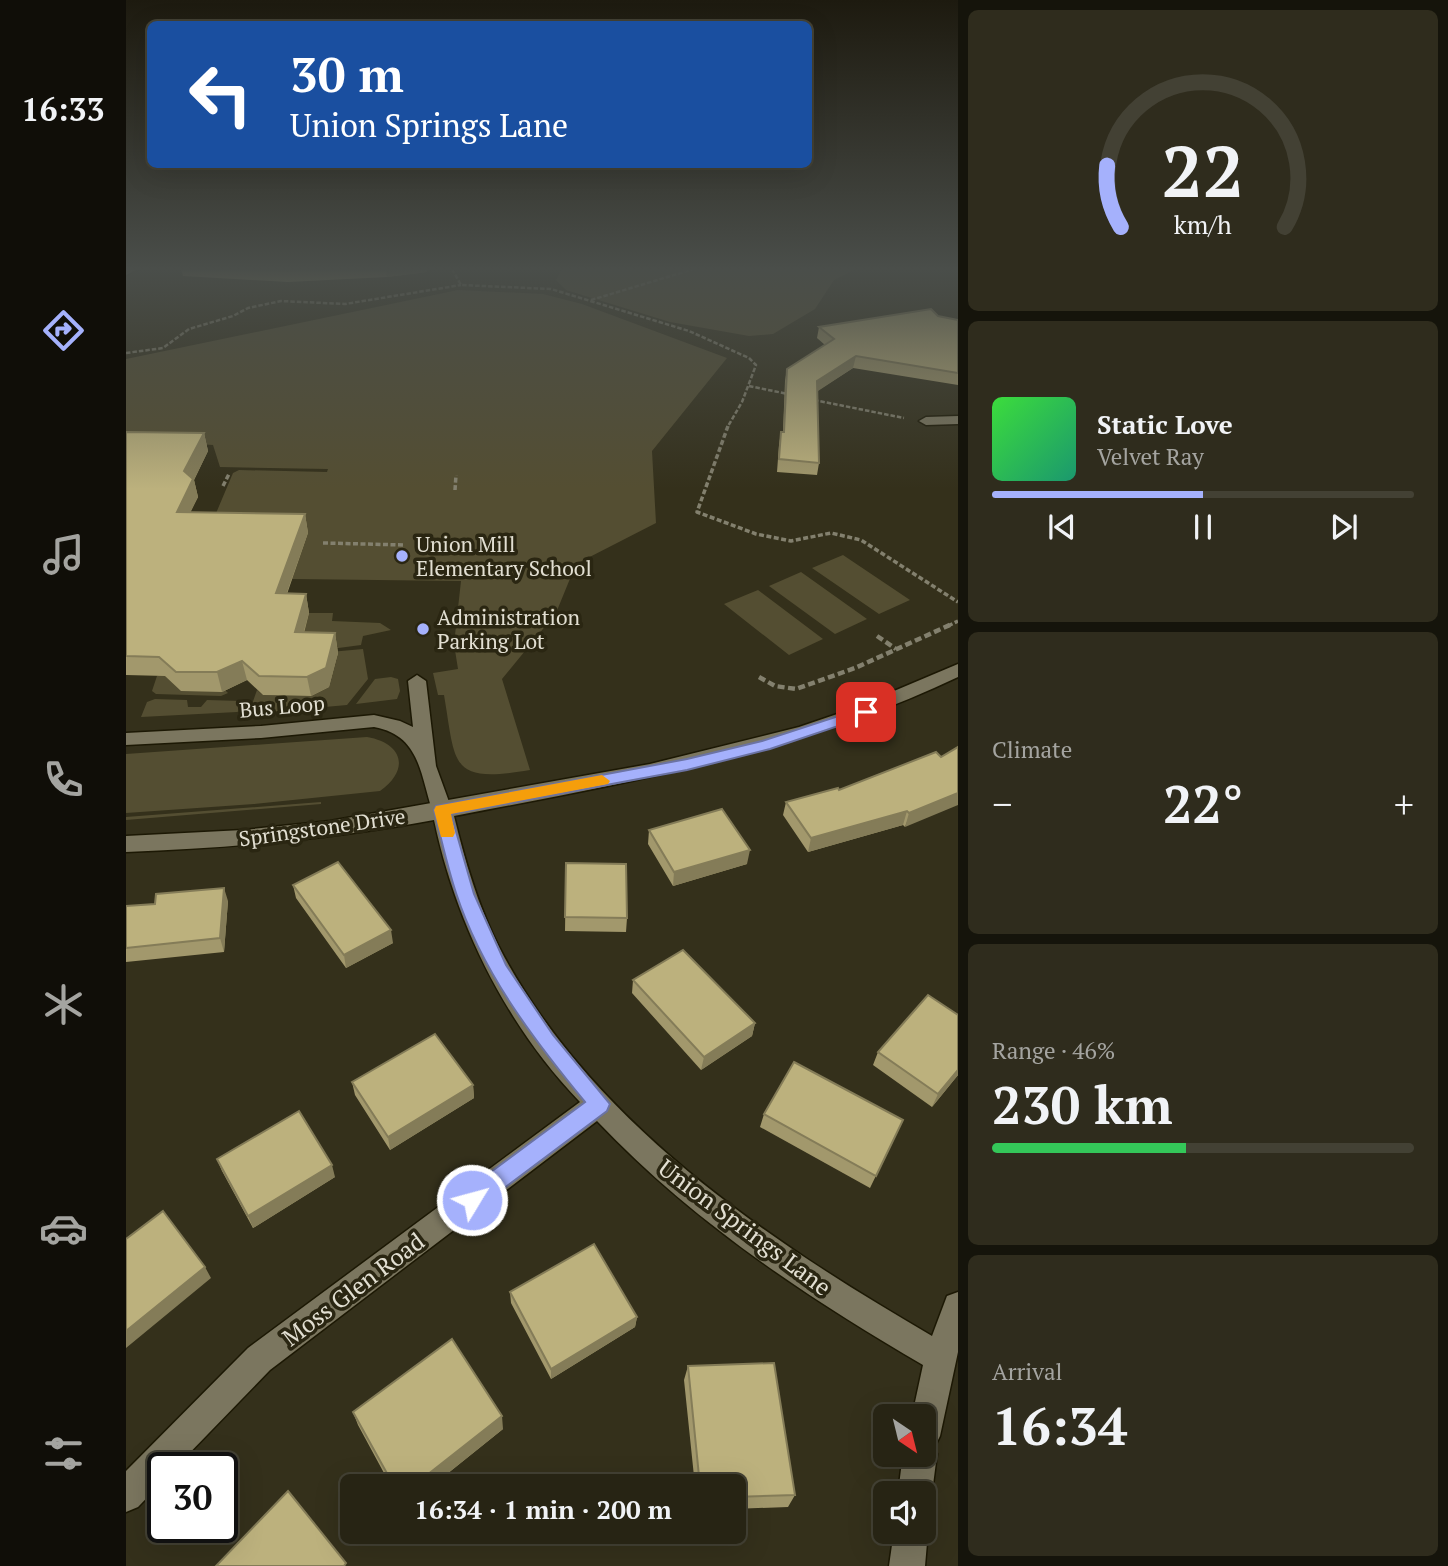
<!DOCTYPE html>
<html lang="en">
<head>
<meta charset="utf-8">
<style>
  :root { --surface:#272414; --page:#2f2c1d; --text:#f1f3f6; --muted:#a4a4a0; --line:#434134; --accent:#a5b1fc }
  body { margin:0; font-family:"PT Serif",serif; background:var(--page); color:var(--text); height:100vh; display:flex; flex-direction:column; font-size:26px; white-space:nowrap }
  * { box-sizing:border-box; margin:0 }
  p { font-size:23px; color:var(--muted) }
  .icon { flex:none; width:38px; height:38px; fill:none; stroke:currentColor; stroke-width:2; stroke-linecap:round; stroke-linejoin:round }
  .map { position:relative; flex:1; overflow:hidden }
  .drawer { display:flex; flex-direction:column; gap:10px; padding:10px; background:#15140b; width:490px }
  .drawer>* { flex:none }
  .banner { position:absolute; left:21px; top:21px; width:665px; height:147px; border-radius:10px; box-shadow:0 7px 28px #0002,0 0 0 2px var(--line); background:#1a4fa0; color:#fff; overflow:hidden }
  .needle { width:46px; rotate:145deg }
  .controls { position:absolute; left:747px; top:1404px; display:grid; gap:14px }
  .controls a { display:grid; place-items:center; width:63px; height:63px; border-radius:10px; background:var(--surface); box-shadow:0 7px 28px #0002,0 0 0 2px var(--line); font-size:35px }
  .speed { position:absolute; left:21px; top:1452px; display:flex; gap:14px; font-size:35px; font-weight:700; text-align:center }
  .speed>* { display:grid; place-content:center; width:91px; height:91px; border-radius:50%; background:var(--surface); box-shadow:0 7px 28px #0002,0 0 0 2px var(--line); line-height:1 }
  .speed .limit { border:4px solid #111; border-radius:10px; background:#fff; color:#111 }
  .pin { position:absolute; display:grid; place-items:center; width:60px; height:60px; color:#fff; margin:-30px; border-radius:14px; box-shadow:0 4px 10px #0006 }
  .me { position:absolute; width:77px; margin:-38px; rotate:53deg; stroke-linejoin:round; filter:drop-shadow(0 0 5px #0008) }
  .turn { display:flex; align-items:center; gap:24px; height:147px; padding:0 28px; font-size:32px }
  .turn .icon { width:91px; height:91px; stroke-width:2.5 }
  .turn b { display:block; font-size:49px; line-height:60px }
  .big { font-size:52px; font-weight:800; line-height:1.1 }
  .drawer .tile { flex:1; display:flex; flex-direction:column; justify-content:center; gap:10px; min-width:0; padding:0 24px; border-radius:10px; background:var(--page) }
  .drawer .dial { align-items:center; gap:0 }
  .dial svg { height:182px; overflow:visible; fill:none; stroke:var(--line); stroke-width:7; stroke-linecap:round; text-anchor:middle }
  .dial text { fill:var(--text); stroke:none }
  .song { display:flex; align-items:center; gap:21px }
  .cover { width:84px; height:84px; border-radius:10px; background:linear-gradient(135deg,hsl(120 70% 55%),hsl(160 70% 35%)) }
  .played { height:7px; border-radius:4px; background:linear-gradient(90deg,var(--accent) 50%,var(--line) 50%) }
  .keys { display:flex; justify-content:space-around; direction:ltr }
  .heat { display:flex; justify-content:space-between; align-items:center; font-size:38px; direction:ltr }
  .charge { height:10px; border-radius:5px; background:linear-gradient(90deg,#34c759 46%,var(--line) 0) }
  .trip { position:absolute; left:214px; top:1474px; width:406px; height:70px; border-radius:10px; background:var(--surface); box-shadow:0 7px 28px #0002,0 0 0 2px var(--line); font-weight:800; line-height:70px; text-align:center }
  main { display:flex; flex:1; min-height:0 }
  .tabs { display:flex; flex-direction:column; width:126px; justify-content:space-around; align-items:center; background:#100e08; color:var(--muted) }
  .tabs .icon { width:49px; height:49px }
  .tabs .selected { color:var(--accent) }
  .tabs b { font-size:32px; color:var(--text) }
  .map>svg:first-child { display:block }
</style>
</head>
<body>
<main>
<nav class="tabs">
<b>16:33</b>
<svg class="icon selected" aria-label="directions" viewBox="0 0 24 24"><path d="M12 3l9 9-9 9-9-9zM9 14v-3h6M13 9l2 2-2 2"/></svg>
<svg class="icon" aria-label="music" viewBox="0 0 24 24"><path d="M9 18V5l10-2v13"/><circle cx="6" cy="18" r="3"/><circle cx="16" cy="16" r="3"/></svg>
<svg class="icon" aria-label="phone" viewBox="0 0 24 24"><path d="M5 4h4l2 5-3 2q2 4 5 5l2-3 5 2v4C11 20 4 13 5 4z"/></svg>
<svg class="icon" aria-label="climate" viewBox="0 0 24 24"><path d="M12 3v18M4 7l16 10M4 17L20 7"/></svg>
<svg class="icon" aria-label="car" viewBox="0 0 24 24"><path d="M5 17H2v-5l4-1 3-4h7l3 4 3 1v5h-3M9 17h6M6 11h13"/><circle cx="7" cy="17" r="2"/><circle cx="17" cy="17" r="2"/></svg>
<svg class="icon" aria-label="filters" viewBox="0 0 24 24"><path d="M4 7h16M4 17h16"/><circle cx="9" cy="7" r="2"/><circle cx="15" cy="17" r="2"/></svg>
</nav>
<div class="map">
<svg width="832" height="1566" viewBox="0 0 832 1566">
  <rect width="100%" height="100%" fill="#34301b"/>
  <path fill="#544e32" d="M436 269H730L708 280 689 309 647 334 623 336 544 322 440 290 430 280Z
    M332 290 417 294 456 304 601 358 526 451 530 523 450 564 430 613 376 679 404 770C323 784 330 765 318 695H312L307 673 332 669 328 644 335 581 166 579 182 533 88 518 107 473 113 470 201 472 202 469 94 467 87 445 72 444 20 432 0 443V359Z
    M717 555 784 600 753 614 686 568Z
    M675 572 741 619 709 634 643 586Z
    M632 590 697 639 663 655 598 604Z
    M183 613H207L206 621 254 623 265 630 237 636 235 645 205 649 173 648Z
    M237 649 242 679 221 705 132 713 131 710H124L131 690 137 695 184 696 203 687 211 657 204 652Z
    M49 667 99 690 102 693 95 696 30 694 26 691 31 676Z
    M265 677 272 679 274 691 271 699 230 704 249 679Z
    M29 699 61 700 62 707H75L81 700 115 701 119 705 117 710 111 712 15 717 21 702Z
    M241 737C276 743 285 769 254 791L128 804 0 813V754Z
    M195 802V804L0 820V817Z"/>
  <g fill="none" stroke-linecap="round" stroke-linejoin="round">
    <defs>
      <path id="lane" d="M291 675 300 681 310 766 326 810 323 815H309L306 810C294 772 293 735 248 727L135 738 0 745V733L135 726 248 715 274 721 287 727 282 681Z"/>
      <path id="street" d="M0 269H12L0 275Z
        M832 416V424L800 425 793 421 800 417Z
        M832 664V677C672 753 501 783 328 816 339 861 352 906 373 947 464 1122 640 1239 806 1336L821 1296 832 1292V1352L814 1436 808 1448 811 1454 806 1493 801 1505 798 1506V1493H772L777 1454H798V1416H786L797 1365C679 1296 566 1221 471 1121L144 1370 49 1468H37V1481L12 1507 0 1512V1471L122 1348 454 1102C380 1025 330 924 308 820 206 839 104 848 0 852V836L117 830 204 821 524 764 673 727 723 710Z
        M798 1520 802 1531 799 1566H763L768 1531H798Z"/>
    </defs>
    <use href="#lane" stroke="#1c1804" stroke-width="3"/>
    <use href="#street" stroke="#1c1804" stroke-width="3"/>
    <path stroke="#83806e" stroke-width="2.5" stroke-dasharray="4.5 2" stroke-linecap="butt" d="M326 269 335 285 425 289 563 331 623 358 630 365 616 402 601 428
      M465 300 568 269
      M0 353 37 348 63 329 107 316 122 308 155 301 219 304 335 285
      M623 386 662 394
      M688 400 778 418"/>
    <path stroke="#83806e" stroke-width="3.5" stroke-dasharray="5 2.5" stroke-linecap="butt" d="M602 426 571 512 630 534 665 541 705 533 735 540 832 602
      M97 486 103 474
      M329 490 330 475
      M197 543 278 545
      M822 626 832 621"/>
    <path stroke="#83806e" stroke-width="4.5" stroke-dasharray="7 3.5" stroke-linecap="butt" d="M751 636 770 649
      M633 677 649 686 670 689 729 668 826 624"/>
    <use href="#lane" fill="#7b765f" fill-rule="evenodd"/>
    <use href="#street" fill="#7b765f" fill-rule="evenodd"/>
  </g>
  <path fill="#a2986c" d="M55 269H301V272L261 277 162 282 57 276Z
    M812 316 832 320V385L727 368 691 391 693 463 691 475 651 472 653 445 655 432H657L659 381 661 369 699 345 691 338 693 327Z
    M0 432 78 433 82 451 68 480 72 497 64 512 179 514 182 533 161 594H180L183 613 178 633H209L212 653 203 687 185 696 137 695 121 680 96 692 55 691 39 676 0 675Z
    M810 752 779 827 777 825 682 852 657 815 660 802 713 790Z
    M523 830 621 864 547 886 522 844Z
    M440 863 501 918 500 932 439 931Z
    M167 885 267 943 220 968 170 898Z
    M102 901 98 952 0 962V906Z
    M507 980 629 1023 626 1036 575 1070 506 993Z
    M752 1052 832 1075 806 1107 747 1065Z
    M226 1082 347 1085 348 1098 264 1150 229 1095Z
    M638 1114 777 1120 744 1188 634 1127Z
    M91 1159 209 1177 127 1228 96 1171Z
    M384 1292 511 1317 509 1327 425 1379 385 1303Z
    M562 1366 669 1495 662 1507 607 1509V1486H569L558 1380Z
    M227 1412 377 1429 306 1486H265L232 1425Z"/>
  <path fill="#847c58" d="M260 269H301V272L261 277Z
    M730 356 727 368 689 393 691 381Z
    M78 433 82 451 68 480 72 497 56 530 51 512 58 471Z
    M179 514 182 533 154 612 150 593Z
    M180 594 183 613 172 652 169 632Z
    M209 633 212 653 203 687 185 696 181 677Z
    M116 661 121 680 96 692 91 672Z
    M832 793V805L779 827 783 813Z
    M781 811 777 825 682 852 685 838Z
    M624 850 621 864 547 886 548 872Z
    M98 888 102 901 98 952 94 938Z
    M265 930 267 943 220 968 218 955Z
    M629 1023 626 1036 575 1070 578 1057Z
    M832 1070V1075L806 1107 812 1094Z
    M347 1085 348 1098 264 1150 262 1137Z
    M206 1165 209 1177 127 1228 122 1216Z
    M79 1267 85 1278 0 1348V1331Z
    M511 1317 509 1327 425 1379V1369Z
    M376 1416 377 1429 306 1486H287Z"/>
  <path fill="#bcb17d" stroke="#847c58" stroke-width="2" d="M135 269H189L161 271Z
    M805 309 812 316 832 320V373L730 356 691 381 693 463 653 459 655 432H658L661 369 708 339 693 327Z
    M0 432 78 433 58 471 67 479 51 512 179 514 150 593 180 594 169 632 209 633 200 668 181 677 133 676 116 661 91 672H50L33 657 0 656Z
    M832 747V793L783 813 781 811 685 838 660 802 712 788 713 790 810 752 815 757Z
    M596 809 624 850 548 872 523 830Z
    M212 862 265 930 218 955 167 885Z
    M440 863 500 864 501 918 439 917Z
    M98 888 94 938 0 948V906L29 904 30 894Z
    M557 950 629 1023 578 1057 507 980Z
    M802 995 832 1015V1070L812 1094 752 1052Z
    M309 1034 347 1085 262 1137 226 1082Z
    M668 1062 777 1120 750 1176 638 1114Z
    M173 1111 206 1165 122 1216 91 1159Z
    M37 1211 79 1267 0 1331V1239Z
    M468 1244 511 1317 425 1369 384 1292Z
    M326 1339 376 1416 287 1486H268L227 1412Z
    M648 1363 669 1495 607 1497V1486H574L562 1366Z
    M162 1491 220 1563 218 1566H90Z"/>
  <linearGradient id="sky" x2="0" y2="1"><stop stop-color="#1d1a0f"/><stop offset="0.55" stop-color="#4a4e4a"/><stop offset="1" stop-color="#4a4e4a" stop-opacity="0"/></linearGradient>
  <rect width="832" height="489" fill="url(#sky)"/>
  <path fill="#a5b1fc" stroke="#6b73a4" stroke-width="2" d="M740 707 745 708 747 712 745 715 644 749 561 770 325 814 348 894 380 965 427 1035 484 1104 481 1111 353 1207 346 1210 338 1207 335 1200 338 1192 459 1102C407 1039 356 972 330 893 321 866 315 838 308 810L310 806 561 759 636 741Z"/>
  <path fill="#f59e0b" d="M476 775 484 781 482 784 325 814 329 833 327 837H315L308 810 310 806Z"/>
  <g fill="#a5b1fc" stroke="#2a2612" stroke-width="2.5">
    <circle cx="276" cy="556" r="7"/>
    <circle cx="297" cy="629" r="7"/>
  </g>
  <g text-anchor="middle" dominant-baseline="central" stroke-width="7" stroke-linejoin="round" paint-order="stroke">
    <g font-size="21" fill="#e2dfd2" stroke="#2a2612" text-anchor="start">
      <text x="290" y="544">Union Mill<tspan x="290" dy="24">Elementary School</tspan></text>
      <text x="311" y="617">Administration<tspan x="311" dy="24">Parking Lot</tspan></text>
    </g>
    <g font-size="21" fill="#e2dfd2" stroke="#2a2612">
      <text transform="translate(156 706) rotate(-5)">Bus Loop</text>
      <text transform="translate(196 827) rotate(-8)">Springstone Drive</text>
    </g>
    <g font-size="24" fill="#e2dfd2" stroke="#2a2612">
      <text transform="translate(619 1227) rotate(37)">Union Springs Lane</text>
      <text transform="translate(227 1289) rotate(-37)">Moss Glen Road</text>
    </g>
  </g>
</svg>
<div class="controls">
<a><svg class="needle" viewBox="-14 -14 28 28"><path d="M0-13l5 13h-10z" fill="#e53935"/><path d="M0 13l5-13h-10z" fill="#a4a4a0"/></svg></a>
<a><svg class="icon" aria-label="sound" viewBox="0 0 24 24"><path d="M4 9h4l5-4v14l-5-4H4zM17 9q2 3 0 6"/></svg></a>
</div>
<div class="speed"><div class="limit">30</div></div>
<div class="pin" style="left:740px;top:712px;background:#d93025"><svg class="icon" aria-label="arrive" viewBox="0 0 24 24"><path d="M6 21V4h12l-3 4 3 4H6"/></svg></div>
<svg class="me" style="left:346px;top:1200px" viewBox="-20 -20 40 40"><circle r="17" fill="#a5b1fc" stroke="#fff" stroke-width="3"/><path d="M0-11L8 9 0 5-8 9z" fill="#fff"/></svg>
<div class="trip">16:34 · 1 min · 200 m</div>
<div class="banner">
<div class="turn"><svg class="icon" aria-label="left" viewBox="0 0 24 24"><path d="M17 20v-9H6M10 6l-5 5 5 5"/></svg><div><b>30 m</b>Union Springs Lane</div></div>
</div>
</div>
<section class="drawer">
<div class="tile dial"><svg viewBox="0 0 100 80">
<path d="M14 69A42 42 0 1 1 86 69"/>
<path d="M14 69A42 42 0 0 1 8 42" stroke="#a5b1fc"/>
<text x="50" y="56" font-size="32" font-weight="700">22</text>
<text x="50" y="72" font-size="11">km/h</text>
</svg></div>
<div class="tile">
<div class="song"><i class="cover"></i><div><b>Static Love</b><p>Velvet Ray</p></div></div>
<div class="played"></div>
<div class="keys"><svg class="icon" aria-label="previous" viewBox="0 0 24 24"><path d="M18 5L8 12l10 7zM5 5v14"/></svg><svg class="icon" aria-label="pause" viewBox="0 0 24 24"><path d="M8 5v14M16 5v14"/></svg><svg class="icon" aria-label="next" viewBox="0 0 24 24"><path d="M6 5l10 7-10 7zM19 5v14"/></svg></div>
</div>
<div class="tile"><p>Climate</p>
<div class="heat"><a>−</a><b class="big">22°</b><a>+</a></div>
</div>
<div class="tile"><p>Range · 46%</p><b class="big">230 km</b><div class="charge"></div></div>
<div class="tile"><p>Arrival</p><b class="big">16:34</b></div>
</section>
</main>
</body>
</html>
